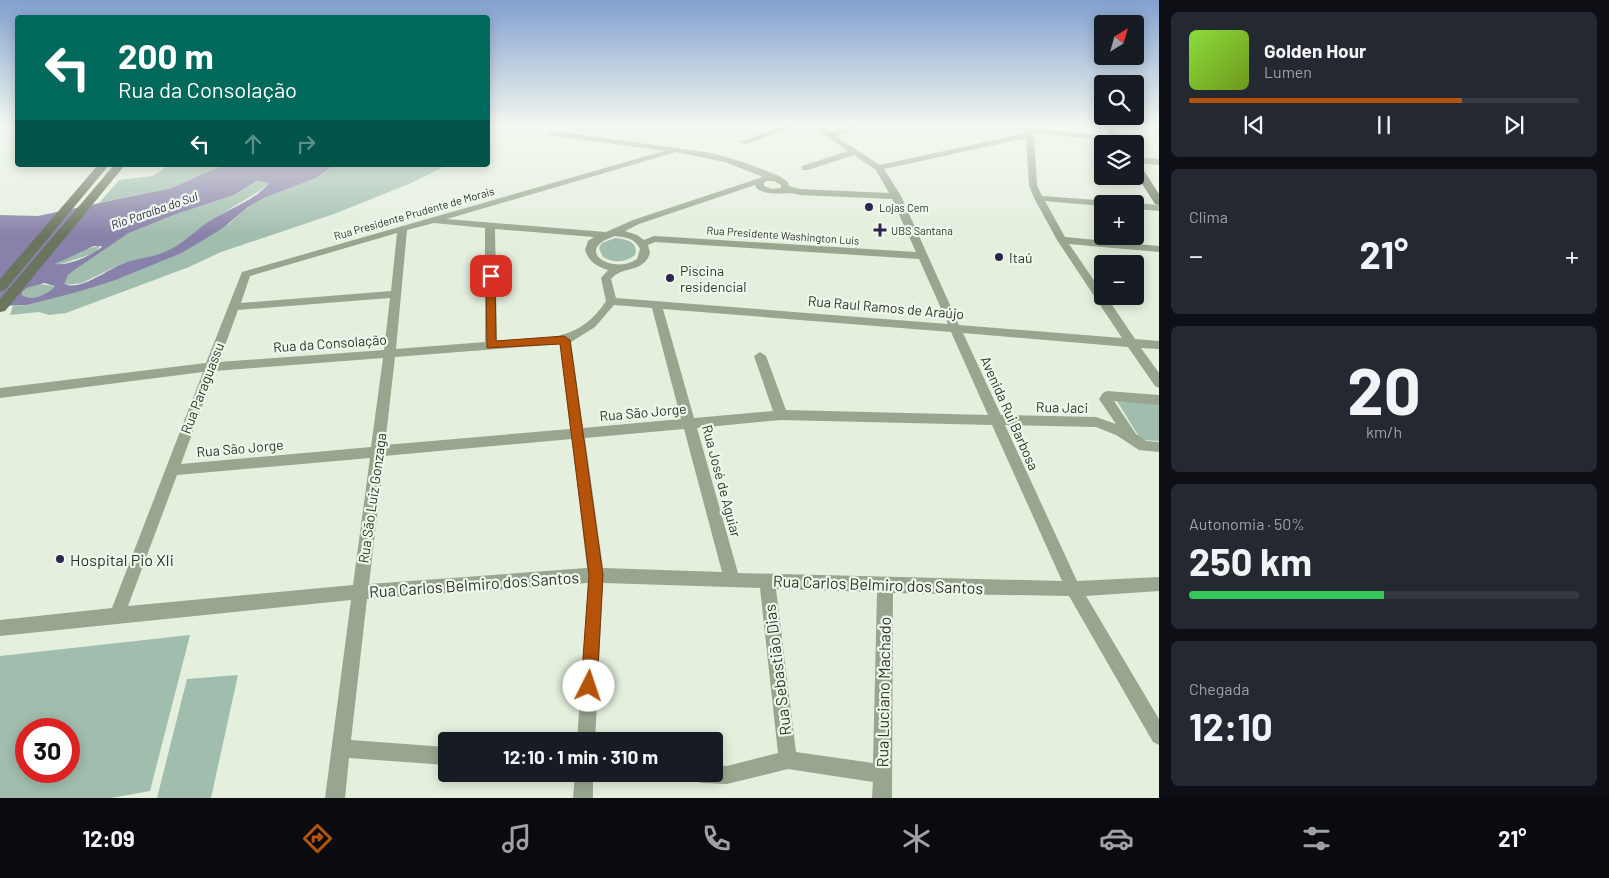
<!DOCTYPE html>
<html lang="pt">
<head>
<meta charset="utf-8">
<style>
  :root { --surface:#171b24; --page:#242831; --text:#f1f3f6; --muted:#9ea1a6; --line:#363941; --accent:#b45309 }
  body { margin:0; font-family:Barlow,sans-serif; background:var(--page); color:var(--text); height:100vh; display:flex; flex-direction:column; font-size:19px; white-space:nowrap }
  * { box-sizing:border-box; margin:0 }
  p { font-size:16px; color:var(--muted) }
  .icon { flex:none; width:28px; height:28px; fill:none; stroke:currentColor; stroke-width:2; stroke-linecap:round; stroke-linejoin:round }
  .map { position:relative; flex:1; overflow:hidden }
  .panel { display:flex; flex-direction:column; gap:12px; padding:12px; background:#0d0f14; width:450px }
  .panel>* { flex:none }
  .guide { position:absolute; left:15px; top:15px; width:475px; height:152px; border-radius:5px; box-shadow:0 2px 12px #0003; background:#00695c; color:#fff; overflow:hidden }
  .needle { width:32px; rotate:37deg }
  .controls { position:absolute; left:1094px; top:15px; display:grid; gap:10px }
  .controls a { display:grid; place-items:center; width:50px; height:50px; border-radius:5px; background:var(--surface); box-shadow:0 2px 12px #0003; font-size:25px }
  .speed { position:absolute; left:15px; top:718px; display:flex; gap:10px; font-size:25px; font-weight:700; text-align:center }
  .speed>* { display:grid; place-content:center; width:65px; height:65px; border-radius:50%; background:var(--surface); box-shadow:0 2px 12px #0003; line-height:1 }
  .speed .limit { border:8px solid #d22; background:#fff; color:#111 }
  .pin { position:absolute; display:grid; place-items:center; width:42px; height:42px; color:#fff; margin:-21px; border-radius:10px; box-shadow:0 2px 8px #0006 }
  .me { position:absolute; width:55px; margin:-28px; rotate:4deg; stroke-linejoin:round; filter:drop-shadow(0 0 4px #0008) }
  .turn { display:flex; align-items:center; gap:18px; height:105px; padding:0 20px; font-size:22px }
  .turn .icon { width:65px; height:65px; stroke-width:2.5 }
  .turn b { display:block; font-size:35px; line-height:42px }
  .lanes { display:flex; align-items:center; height:48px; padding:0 20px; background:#0003; justify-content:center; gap:25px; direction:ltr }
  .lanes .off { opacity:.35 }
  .big { font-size:38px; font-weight:700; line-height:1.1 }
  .panel .tile { flex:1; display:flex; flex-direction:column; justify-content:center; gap:8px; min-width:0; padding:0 18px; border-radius:8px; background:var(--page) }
  .panel .dial { align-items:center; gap:0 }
  .dial b { font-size:65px; line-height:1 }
  .song { display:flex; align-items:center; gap:15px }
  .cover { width:60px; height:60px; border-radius:8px; background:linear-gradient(135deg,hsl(90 70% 55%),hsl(80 70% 35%)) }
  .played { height:5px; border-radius:2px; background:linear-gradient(90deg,var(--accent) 70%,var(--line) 70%) }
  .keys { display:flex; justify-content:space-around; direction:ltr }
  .heat { display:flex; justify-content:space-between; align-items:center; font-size:28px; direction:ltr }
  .charge { height:8px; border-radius:4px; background:linear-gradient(90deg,#34c759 50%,var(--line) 0) }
  .trip { position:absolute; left:438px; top:732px; width:285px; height:50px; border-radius:5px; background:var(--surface); box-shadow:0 2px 12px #0003; font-weight:700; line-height:50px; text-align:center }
  .menu { display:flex; height:80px; justify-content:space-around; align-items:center; background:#090b0e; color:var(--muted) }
  .menu .icon { width:35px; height:35px }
  .menu .current { color:var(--accent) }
  .menu b { font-size:22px; color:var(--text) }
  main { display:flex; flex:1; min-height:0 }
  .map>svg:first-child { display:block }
</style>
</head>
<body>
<main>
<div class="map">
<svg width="1159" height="798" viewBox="0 0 1159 798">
  <rect width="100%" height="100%" fill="#e4efde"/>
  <path fill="#a0bdae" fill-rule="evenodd" d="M169 165H224L171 188 99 203 119 180 153 176Z
    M334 165H447L409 184 334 214 221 252 189 267 66 313 49 315 39 312 10 315 13 306 27 305 116 280 182 253 230 223 248 207 264 198 316 178Z
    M257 181 269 183 261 190 208 222 191 237 172 249 162 254 123 263 82 283 66 285 63 284 68 275 76 269 129 233 174 215 234 195Z
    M615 238C626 239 639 242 635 255 625 263 613 263 603 257L599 248 602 243Z
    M101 245 95 253 58 265 55 264 81 251Z
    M39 284 55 286C49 295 33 300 23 297L22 292 27 288Z
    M1117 401 1159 404V441L1141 440Z
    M190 635 150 791 111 798H0V656ZM26 729H69V771H26Z
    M238 675 211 798H157L187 679Z"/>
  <path fill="#8881a9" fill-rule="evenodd" d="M224 165H334L316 178 264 198 248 207 223 228 182 253 116 280 77 292 27 305 0 306V215L38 216 171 188ZM257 181 269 183C255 201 227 209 208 222 195 231 185 242 171 249 157 257 142 257 127 262 110 267 81 292 64 284L68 275 76 269 129 233 174 215 234 195ZM94 246H101L102 247C91 256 68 266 55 264ZM44 283 55 286C49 294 31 302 22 295V292L27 288Z"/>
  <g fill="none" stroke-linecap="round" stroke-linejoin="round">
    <path fill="#99a68f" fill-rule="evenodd" d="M790 124H804L746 144 739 142Z
      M809 124H819L830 132 854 124H868L836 136 880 165 1026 133 1024 130 1025 124H1033V128L1117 137 1121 139 1117 141 1034 133 1037 185 1042 196 1111 201 1115 204H1102V206L1045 201 1065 237 1159 246V252L1069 244 1102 292V296H1106L1135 339 1159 341V349L1141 348 1159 373V388L1155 386 1128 347 963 333 1001 415 1096 417 1116 424 1099 399 1103 393 1107 391 1159 395V405L1114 401 1136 434 1146 441 1159 442V452L1139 450 1116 435 1096 427 1005 425 1077 581 1159 577V591L1086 596 1159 719V745L1153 742 1069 596 893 593 892 798H872L873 782 788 769 727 784 702 783 695 781 693 774H714V765L727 766 778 753 760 588 603 583 595 741H577L588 583 367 599 351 740 446 747V765L349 758 345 798H325L351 600 0 636V620L112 608 203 372 0 398V388L206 363 242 272 664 151 550 135V131H553L712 153 746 163 779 176 788 182 789 186 800 189 889 193 876 170 854 155 808 170H802V166L848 151ZM1026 138 1029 185 1034 198 1057 240 1122 338 959 325 901 196 884 169ZM676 152 725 162 763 177 633 220 606 232 447 219ZM766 181H774L781 185V188L771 189 764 186V183ZM755 185 757 189C774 198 783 190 800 195L892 199 916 252 654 236 644 240 637 235 625 231 639 224ZM434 223 485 228V342L396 349 407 230ZM495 229 594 237 588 241 585 250C589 262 596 266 608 270L601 278 606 301C578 344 542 338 497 341ZM397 233 391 291 241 303 250 276ZM615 236C625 237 635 238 640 249L637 259C614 276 571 250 615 236ZM655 242 919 259 948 324 616 298 611 279C623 265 643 274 650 253L648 245ZM390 298 384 350 219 362 238 310ZM614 305 652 308 681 419 583 428 571 342 595 327ZM663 309 951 332 988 415 786 410 766 356 760 352 754 356 773 411 694 418ZM560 344 570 429 385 445 395 357ZM383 358 371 447 181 464 215 371ZM781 420 992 425 1062 581 738 573 697 428ZM684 429 722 572 603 568 585 438ZM572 439 587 568 369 584 384 456ZM370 458 353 585 128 606 177 475ZM776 589 877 592 873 763 796 752Z
      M1135 157 1159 159V165L1135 163Z
      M1135 203 1159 205V211L1135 209V204H1133Z
      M575 774H593V798H573Z"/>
    <path fill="#69755d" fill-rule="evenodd" d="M1103 124H1112L1125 144H1115Z
      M1151 124H1159V128L1152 126Z
      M1135 162 1139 163 1159 194V205L1155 204 1135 173Z
      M98 165H109L5 290 0 291V279Z
      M114 165H125L5 311 0 312V299Z"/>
  </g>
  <linearGradient id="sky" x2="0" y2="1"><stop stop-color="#81a0cf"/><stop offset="0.53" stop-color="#f3f8f0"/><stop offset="1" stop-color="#f3f8f0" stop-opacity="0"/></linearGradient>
  <rect width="1159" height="236" fill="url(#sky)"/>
  <path fill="#b45309" stroke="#753606" d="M491 273 495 276 496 341 564 336 570 340 603 575 597 686 595 692 589 694 584 692 581 686 589 575 560 344 487 348 486 276Z"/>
  <g fill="#2e2451" stroke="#eef8ea" stroke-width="2">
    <circle cx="869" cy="207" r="5"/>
    <path d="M877.5 222.5h5v5h5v5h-5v5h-5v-5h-5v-5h5z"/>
    <circle cx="999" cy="257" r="5"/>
    <circle cx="670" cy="278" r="5"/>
    <circle cx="60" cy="559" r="5"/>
  </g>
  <g text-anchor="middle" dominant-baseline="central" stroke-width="4.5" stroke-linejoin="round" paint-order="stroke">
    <g font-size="11" fill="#30352a" stroke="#eef8ea" text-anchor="start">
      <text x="879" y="207">Lojas Cem</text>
      <text x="891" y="230">UBS Santana</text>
    </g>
    <g font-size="11" fill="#30352a" stroke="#eef8ea">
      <text transform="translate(414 213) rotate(-16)">Rua Presidente Prudente de Morais</text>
      <text transform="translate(783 235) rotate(4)">Rua Presidente Washington Luis</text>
    </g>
    <g font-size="12" font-style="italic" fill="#2e2451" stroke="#eef8ea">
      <text transform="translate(154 210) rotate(-19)">Rio Paraíba do Sul</text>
    </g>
    <g font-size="14" fill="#30352a" stroke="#eef8ea" text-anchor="start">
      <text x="1009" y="257">Itaú</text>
      <text x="680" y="270">Piscina<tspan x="680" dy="16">residencial</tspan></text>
    </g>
    <g font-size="14" fill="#30352a" stroke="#eef8ea">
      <text transform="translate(886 307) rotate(5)">Rua Raul Ramos de Araújo</text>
      <text transform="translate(330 343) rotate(-4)">Rua da Consolação</text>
      <text transform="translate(202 388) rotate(-69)">Rua Paraguassu</text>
      <text transform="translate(1062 407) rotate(1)">Rua Jaci</text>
      <text transform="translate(643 412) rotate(-5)">Rua São Jorge</text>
      <text transform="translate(1010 413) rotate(66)">Avenida Rui Barbosa</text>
      <text transform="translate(240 448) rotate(-5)">Rua São Jorge</text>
      <text transform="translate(722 481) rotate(75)">Rua José de Aguiar</text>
      <text transform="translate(372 498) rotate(-82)">Rua São Luiz Gonzaga</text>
    </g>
    <g font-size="16" fill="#30352a" stroke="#eef8ea" text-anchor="start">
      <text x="70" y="559">Hospital Pio XIi</text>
    </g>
    <g font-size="16" fill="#30352a" stroke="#eef8ea">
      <text transform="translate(474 584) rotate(-4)">Rua Carlos Belmiro dos Santos</text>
      <text transform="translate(878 584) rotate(2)">Rua Carlos Belmiro dos Santos</text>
      <text transform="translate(777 670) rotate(-97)">Rua Sebastião Dias</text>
      <text transform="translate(883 692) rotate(-89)">Rua Luciano Machado</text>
    </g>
  </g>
</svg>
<div class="controls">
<a><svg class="needle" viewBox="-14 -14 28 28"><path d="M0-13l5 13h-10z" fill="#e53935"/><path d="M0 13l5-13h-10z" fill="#9ea1a6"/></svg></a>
<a><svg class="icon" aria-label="search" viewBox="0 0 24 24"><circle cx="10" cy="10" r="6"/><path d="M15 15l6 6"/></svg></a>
<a><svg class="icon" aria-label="layers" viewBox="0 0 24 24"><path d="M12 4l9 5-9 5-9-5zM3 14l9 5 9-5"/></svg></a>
<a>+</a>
<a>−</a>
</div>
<div class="speed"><div class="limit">30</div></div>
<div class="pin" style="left:491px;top:276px;background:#d93025"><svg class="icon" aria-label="arrive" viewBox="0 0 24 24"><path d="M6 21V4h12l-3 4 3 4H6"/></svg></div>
<svg class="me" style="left:589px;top:686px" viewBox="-20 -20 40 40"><circle r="19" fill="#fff"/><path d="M0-13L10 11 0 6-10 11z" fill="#b45309"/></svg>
<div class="trip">12:10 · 1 min · 310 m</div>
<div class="guide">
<div class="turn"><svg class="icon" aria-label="left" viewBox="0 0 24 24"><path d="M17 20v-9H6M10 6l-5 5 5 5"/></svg><div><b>200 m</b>Rua da Consolação</div></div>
<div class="lanes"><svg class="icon" aria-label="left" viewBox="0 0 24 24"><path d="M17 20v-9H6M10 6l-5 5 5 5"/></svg><svg class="icon off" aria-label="ahead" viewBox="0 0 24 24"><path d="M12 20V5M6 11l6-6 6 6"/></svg><svg class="icon off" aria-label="right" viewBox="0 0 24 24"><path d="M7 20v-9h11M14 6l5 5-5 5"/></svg></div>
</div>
</div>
<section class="panel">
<div class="tile">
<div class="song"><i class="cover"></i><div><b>Golden Hour</b><p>Lumen</p></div></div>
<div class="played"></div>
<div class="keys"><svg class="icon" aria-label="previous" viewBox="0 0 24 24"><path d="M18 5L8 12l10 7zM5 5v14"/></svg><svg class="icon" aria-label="pause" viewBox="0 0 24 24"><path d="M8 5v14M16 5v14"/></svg><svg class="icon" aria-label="next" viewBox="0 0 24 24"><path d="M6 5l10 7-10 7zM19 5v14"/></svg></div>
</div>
<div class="tile"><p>Clima</p>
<div class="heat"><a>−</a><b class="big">21°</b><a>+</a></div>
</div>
<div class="tile dial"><b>20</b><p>km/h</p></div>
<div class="tile"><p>Autonomia · 50%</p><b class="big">250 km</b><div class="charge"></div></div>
<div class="tile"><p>Chegada</p><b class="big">12:10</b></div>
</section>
</main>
<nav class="menu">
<b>12:09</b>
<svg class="icon current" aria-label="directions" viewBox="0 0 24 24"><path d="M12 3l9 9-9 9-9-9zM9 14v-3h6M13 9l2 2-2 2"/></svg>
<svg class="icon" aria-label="music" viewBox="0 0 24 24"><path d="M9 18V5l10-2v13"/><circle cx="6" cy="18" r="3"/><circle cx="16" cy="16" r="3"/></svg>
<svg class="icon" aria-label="phone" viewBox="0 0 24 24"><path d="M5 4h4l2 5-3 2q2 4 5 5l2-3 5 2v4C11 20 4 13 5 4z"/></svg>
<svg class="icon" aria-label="climate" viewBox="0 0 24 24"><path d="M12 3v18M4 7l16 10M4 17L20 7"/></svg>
<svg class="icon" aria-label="car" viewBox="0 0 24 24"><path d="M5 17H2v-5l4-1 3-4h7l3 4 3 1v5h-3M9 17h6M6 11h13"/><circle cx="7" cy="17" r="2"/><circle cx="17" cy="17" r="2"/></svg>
<svg class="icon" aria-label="filters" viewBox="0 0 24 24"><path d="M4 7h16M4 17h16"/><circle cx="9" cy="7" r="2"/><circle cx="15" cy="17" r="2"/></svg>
<b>21°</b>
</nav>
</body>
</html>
